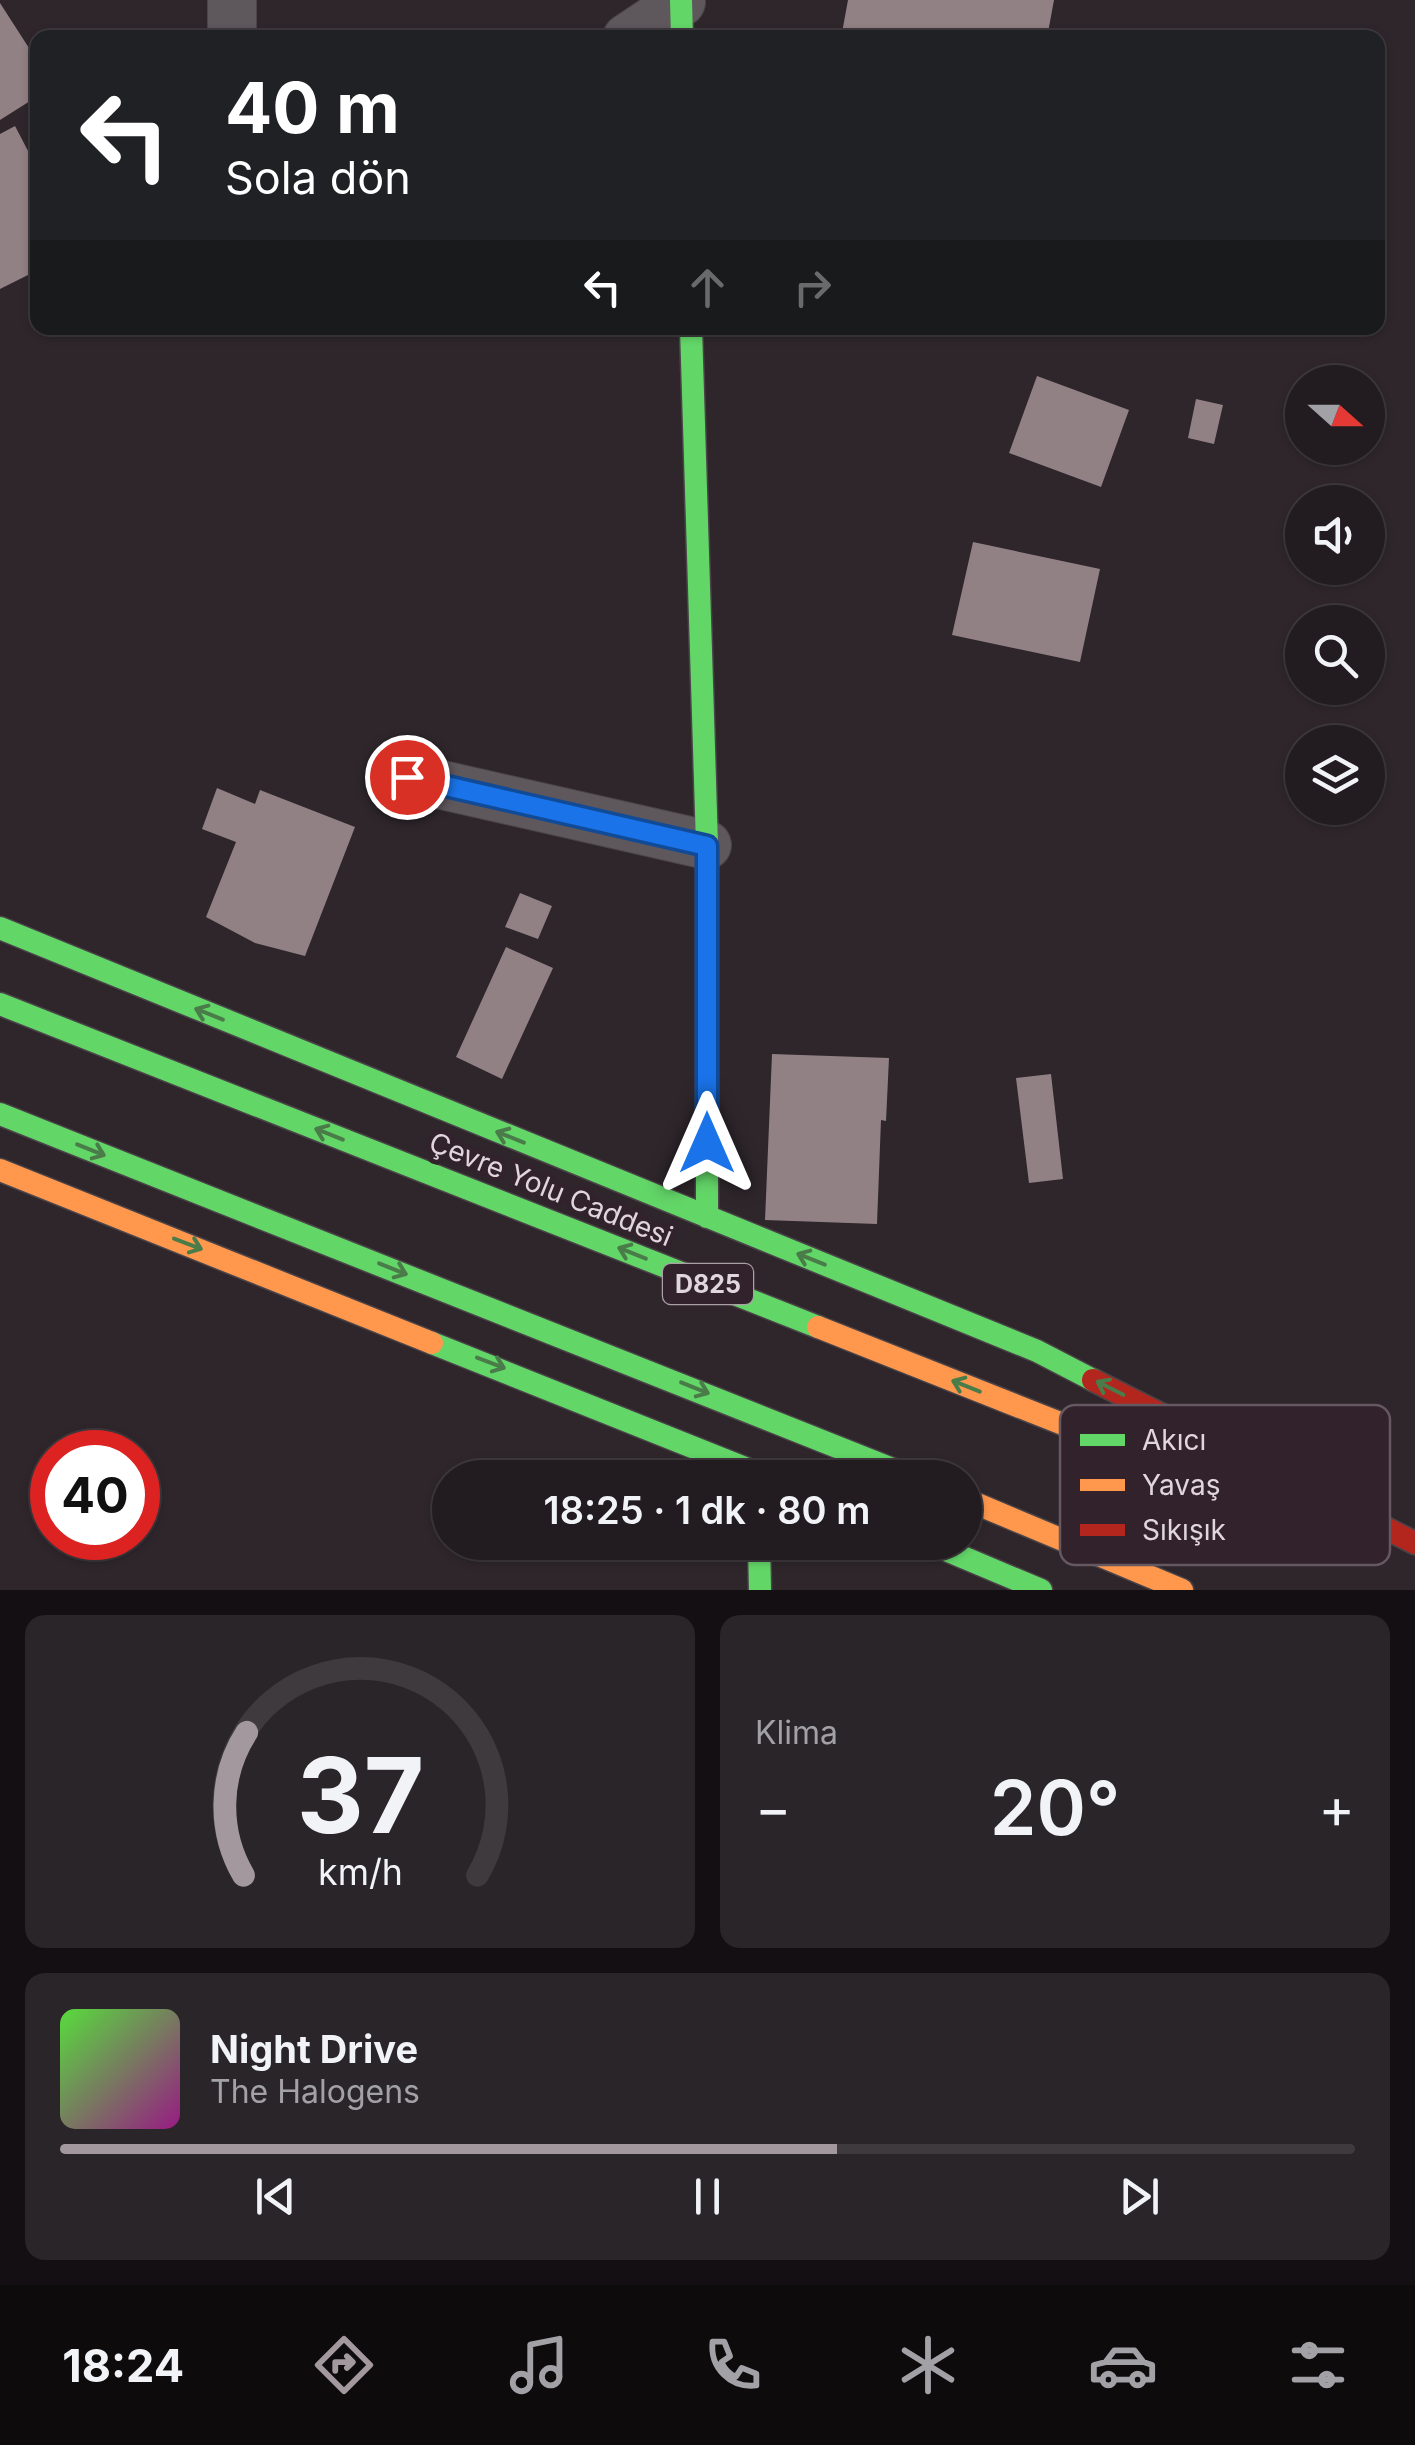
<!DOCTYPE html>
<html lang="tr">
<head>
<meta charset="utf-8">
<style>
  :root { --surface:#221c20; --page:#2a2529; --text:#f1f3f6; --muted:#a2a1a5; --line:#3f3a3e; --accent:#a2989e }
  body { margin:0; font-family:Inter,sans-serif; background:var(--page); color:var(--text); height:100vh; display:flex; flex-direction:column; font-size:38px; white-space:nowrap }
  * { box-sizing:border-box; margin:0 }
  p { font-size:32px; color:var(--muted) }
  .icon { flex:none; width:55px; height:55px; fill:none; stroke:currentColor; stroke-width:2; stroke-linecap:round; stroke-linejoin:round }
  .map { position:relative; height:1590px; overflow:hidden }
  .sheet { display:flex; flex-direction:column; gap:25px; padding:25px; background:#130f12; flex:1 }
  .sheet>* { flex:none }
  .top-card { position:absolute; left:30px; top:30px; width:1355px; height:305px; border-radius:20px; box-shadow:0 2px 8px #0004,0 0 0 2px var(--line); background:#202124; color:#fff; overflow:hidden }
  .needle { width:65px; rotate:111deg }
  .tools { position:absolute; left:1285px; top:365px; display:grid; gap:20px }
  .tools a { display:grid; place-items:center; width:100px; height:100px; border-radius:50%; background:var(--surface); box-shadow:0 2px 8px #0004,0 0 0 2px var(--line); font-size:50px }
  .speed { position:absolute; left:30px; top:1430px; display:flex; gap:20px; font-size:50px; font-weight:700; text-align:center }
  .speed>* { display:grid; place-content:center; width:130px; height:130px; border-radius:50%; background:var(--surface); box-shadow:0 2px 8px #0004,0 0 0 2px var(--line); line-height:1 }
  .speed .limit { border:15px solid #d22; background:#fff; color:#111 }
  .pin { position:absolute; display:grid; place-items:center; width:85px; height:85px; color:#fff; margin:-42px; border:5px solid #fff; border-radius:50%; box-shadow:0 2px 10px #0007 }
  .me { position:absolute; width:110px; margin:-55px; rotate:0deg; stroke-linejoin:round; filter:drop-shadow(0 0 8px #0008) }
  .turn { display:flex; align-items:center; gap:35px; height:210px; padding:0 30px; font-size:45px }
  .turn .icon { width:130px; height:130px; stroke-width:2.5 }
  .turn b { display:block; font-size:70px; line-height:85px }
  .lanes { display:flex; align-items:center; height:95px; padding:0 30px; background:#0003; justify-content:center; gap:50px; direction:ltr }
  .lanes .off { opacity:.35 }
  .big { font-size:75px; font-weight:600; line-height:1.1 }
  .sheet .card { flex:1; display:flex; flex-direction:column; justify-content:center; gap:15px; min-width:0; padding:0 35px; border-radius:20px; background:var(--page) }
  .sheet .dial { align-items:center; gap:0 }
  .dial svg { height:260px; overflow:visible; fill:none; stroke:var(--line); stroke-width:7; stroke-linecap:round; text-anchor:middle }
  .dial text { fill:var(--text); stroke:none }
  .song { display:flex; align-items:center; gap:30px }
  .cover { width:120px; height:120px; border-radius:15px; background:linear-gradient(135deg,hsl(110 70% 55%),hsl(310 70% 35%)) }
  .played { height:10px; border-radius:5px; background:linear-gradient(90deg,var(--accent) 60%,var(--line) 60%) }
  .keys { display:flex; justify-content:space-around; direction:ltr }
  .heat { display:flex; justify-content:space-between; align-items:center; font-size:55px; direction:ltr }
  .sheet .tiles { flex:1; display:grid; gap:25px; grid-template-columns:1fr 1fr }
  .card:last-child { grid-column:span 2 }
  .trip { position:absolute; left:432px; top:1460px; width:550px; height:100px; border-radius:50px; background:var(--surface); box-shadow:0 2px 8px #0004,0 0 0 2px var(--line); font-weight:600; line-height:100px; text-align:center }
  .dock { display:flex; height:160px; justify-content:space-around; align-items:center; background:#0e0b0d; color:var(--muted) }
  .dock .icon { width:70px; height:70px }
  .dock .on { color:var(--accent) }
  .dock b { font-size:45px; color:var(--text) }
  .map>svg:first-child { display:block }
</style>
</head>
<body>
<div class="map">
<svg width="1415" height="1590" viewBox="0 0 1415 1590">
  <rect width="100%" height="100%" fill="#2e262b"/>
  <path fill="#918185" d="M848 0H1054L1047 38H841Z
    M0 3 38 62V96L0 120Z
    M15 126 38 170V270L0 289V134Z
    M1037 376 1129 410 1101 487 1009 453Z
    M1196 399 1223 405 1214 444 1188 438Z
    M973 542 1100 569 1080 662 952 635Z
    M217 788 255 804 260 790 355 827 305 956 255 943 206 917 236 842 202 829Z
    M520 893 552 906 538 939 505 927Z
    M506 947 553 968 502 1079 456 1057Z
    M772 1054 889 1058 886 1121 881 1120 877 1224 765 1220Z
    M1051 1074 1063 1179 1029 1183 1016 1078Z"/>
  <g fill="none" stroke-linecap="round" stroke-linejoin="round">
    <defs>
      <path id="street" d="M232 38V0
        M627 38 681 2
        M407 777 707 845"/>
      <path id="fast" d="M681 0 682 38
        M691 328 707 845V1217
        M0 928 1037 1351 1093 1380
        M0 1004 818 1327
        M0 1114 915 1478
        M432 1343 770 1478
        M759 1542 760 1590
        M927 1542 1041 1590"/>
      <path id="slow" d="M0 1170 432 1343
        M818 1327 1282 1511
        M965 1499 1182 1590"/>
      <path id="jam" d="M1093 1380 1415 1543"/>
    </defs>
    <use href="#street" stroke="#4a4348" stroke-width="50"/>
    <use href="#fast" stroke="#4a4348" stroke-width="25"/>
    <use href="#slow" stroke="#4a4348" stroke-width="25"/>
    <use href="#jam" stroke="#4a4348" stroke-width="25"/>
    <use href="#street" stroke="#5e575c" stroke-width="48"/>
    <use href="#fast" stroke="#63d668" stroke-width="22"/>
    <use href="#slow" stroke="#ff974d" stroke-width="22"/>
    <use href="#jam" stroke="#b3261e" stroke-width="22"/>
  </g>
  <defs><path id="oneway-shaft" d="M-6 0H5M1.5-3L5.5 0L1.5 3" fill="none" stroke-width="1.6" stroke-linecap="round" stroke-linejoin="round" transform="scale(2.5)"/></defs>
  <g stroke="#4a7c4a">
    <use href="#oneway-shaft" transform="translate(209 1014) rotate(-158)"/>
    <use href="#oneway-shaft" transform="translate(329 1134) rotate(-158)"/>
    <use href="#oneway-shaft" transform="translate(510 1137) rotate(-158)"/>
    <use href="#oneway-shaft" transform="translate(91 1150) rotate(22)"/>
    <use href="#oneway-shaft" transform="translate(188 1244) rotate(21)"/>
    <use href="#oneway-shaft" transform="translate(632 1253) rotate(-158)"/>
    <use href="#oneway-shaft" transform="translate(811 1259) rotate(-158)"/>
    <use href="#oneway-shaft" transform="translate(393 1269) rotate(22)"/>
    <use href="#oneway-shaft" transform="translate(491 1363) rotate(21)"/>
    <use href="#oneway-shaft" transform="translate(966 1386) rotate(-158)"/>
    <use href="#oneway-shaft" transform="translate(695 1388) rotate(22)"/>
    <use href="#oneway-shaft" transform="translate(1110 1388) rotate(-153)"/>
  </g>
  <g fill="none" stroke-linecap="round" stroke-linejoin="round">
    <defs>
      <path id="route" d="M407 777 707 846V1143"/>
    </defs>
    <use href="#route" stroke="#114b97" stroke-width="25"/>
    <use href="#route" stroke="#1a73e8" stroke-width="18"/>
  </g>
  <g text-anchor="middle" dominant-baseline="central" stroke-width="10" stroke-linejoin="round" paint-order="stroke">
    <rect fill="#32222c" stroke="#aca0a7" stroke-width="2.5" x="663" y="1264" width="90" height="40" rx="8"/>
    <g font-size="25" font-weight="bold" fill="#e0d6dc">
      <text x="708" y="1284">D825</text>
    </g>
    <g font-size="28" fill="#e0d6dc" stroke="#32222c">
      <text transform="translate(551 1189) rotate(22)">Çevre Yolu Caddesi</text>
    </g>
  </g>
  <rect x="1060" y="1405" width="330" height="160" rx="15" fill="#32222c" stroke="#665861" stroke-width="2.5"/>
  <rect x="1080" y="1434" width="45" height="12" fill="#63d668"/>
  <rect x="1080" y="1479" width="45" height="12" fill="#ff974d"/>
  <rect x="1080" y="1524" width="45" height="12" fill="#b3261e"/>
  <g font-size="28" fill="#e0d6dc">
    <text x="1142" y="1450">Akıcı</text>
    <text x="1142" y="1495">Yavaş</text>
    <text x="1142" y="1540">Sıkışık</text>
  </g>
</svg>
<div class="tools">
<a><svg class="needle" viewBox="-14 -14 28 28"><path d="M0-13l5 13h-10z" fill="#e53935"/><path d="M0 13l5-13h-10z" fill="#a2a1a5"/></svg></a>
<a><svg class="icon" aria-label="sound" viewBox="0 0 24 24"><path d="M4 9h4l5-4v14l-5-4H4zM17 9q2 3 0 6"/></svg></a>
<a><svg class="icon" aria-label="search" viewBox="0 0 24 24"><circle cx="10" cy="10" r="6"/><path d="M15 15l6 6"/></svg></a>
<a><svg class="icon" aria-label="layers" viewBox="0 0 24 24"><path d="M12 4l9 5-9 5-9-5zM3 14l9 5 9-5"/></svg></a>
</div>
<div class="speed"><div class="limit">40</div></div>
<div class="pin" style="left:407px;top:777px;background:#d93025"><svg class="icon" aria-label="arrive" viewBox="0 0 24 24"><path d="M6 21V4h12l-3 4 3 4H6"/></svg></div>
<svg class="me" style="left:707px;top:1143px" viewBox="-20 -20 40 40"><path d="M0-17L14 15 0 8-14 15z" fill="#1a73e8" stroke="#fff" stroke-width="4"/></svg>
<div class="trip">18:25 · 1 dk · 80 m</div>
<div class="top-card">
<div class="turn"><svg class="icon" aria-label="left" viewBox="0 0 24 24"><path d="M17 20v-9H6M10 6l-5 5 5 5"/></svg><div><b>40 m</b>Sola dön</div></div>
<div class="lanes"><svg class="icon" aria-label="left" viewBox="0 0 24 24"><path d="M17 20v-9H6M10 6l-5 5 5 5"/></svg><svg class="icon off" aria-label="ahead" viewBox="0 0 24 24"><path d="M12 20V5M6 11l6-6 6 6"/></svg><svg class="icon off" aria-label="right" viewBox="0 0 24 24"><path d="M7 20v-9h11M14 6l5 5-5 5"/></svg></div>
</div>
</div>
<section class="sheet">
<div class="tiles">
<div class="card dial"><svg viewBox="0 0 100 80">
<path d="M14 69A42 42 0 1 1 86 69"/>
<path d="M14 69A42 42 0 0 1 15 25" stroke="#a2989e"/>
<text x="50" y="56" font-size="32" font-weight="700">37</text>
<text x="50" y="72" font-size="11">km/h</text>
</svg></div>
<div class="card"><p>Klima</p>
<div class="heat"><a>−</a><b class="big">20°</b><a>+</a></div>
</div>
<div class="card">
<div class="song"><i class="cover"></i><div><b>Night Drive</b><p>The Halogens</p></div></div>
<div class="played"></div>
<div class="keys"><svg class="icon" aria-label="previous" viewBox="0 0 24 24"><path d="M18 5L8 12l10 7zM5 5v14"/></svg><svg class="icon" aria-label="pause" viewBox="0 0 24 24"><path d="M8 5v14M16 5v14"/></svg><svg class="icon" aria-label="next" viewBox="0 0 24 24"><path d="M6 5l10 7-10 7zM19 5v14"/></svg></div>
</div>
</div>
</section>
<nav class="dock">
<b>18:24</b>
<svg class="icon on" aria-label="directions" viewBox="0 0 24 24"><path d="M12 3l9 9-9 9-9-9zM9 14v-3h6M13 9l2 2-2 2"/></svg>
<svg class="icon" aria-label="music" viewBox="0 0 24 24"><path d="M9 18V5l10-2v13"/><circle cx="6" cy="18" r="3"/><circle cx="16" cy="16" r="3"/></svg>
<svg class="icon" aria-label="phone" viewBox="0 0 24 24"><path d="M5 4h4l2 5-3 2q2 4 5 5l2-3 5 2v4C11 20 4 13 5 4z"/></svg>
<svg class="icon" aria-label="climate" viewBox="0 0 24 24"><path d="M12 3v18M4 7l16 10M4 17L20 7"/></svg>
<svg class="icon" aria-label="car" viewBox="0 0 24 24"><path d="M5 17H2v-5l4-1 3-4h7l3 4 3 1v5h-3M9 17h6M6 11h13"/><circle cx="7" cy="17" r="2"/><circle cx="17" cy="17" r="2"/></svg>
<svg class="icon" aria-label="filters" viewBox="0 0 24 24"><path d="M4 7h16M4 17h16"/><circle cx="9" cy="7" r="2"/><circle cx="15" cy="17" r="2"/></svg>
</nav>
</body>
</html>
